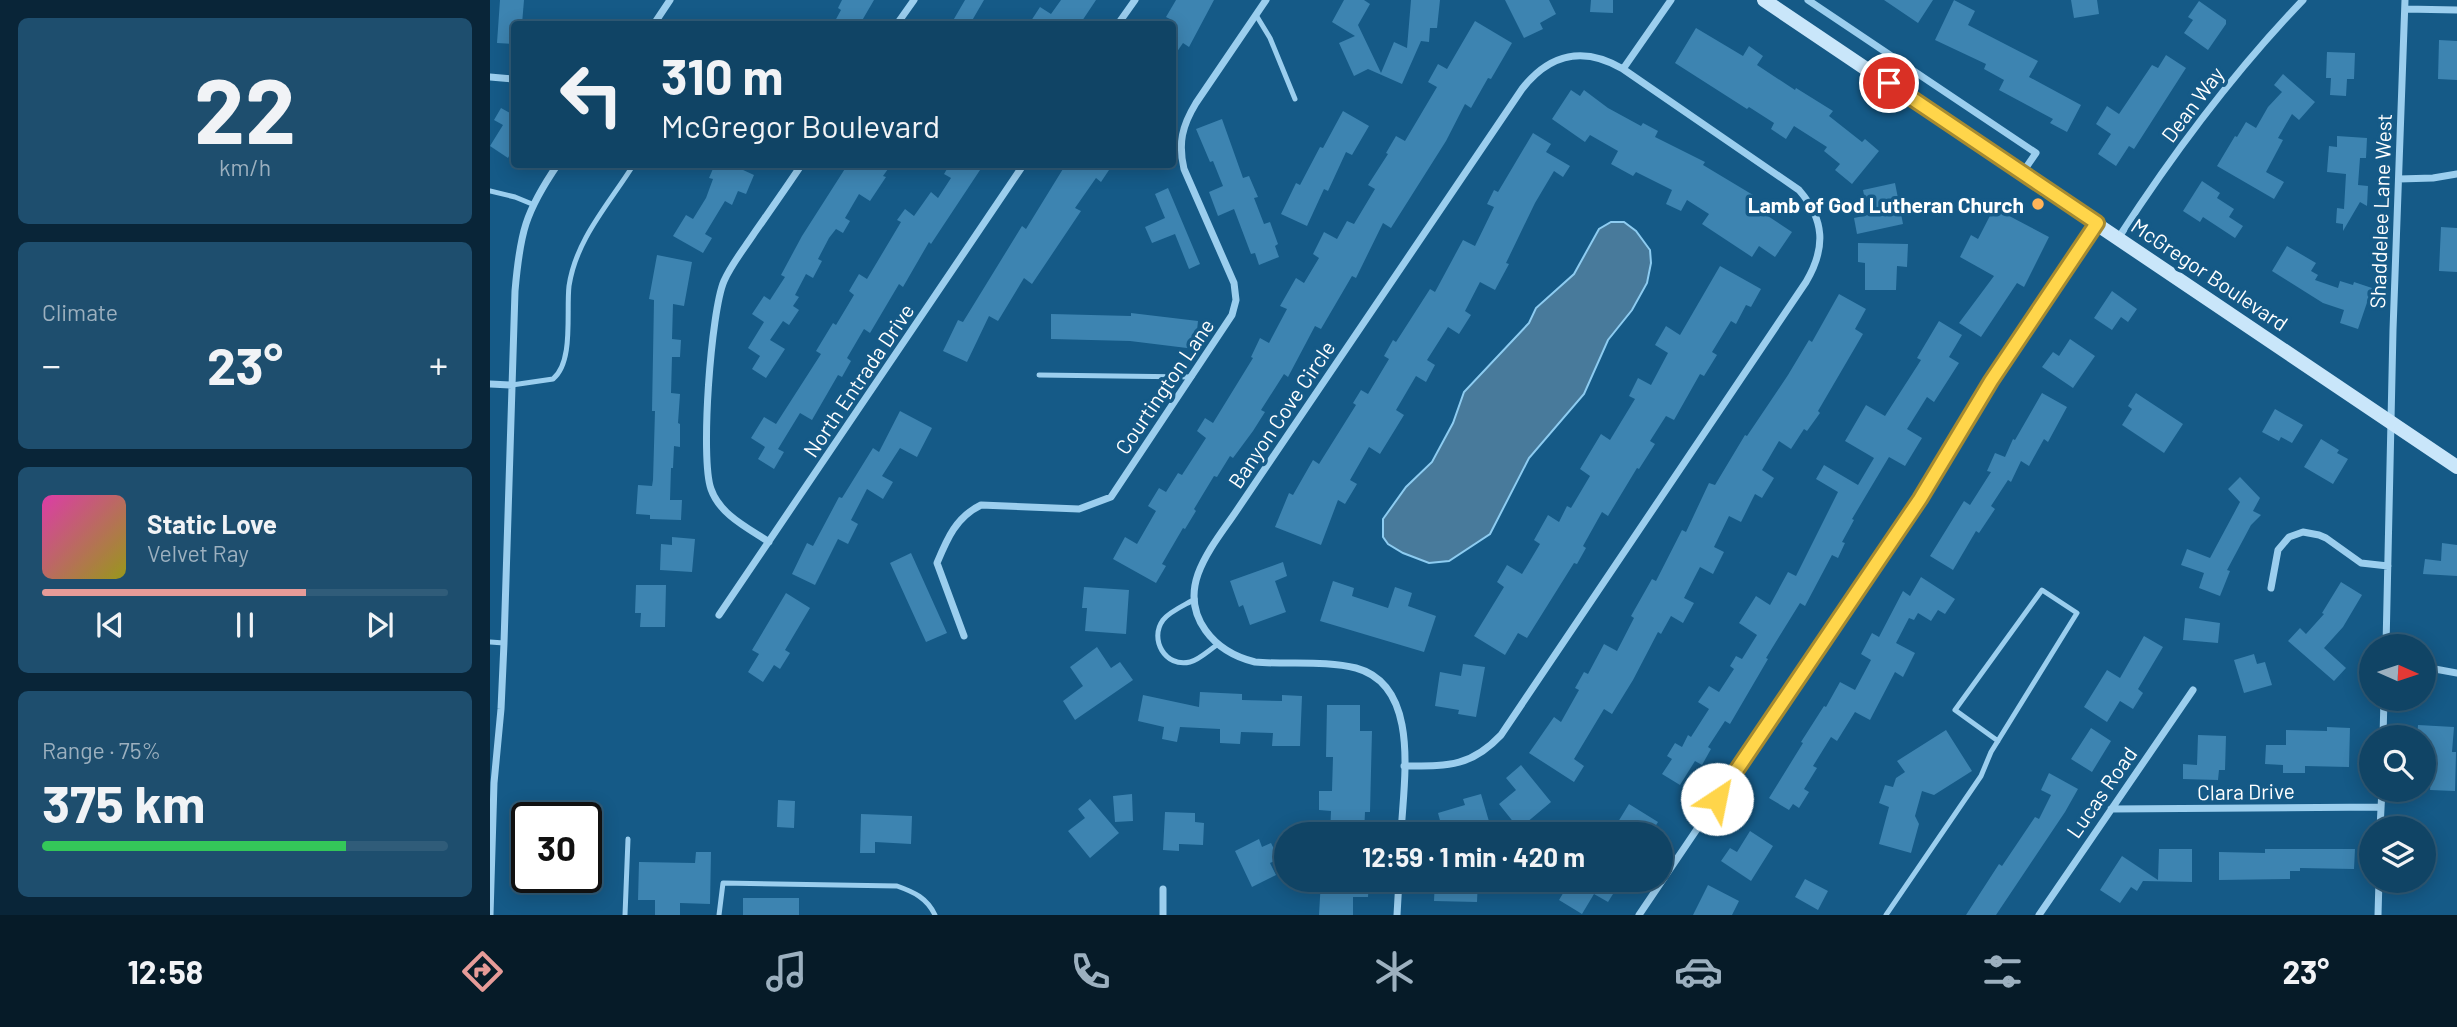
<!DOCTYPE html>
<html lang="en">
<head>
<meta charset="utf-8">
<style>
  :root { --surface:#104465; --page:#1e4e6e; --text:#f1f3f6; --muted:#9cb0bf; --line:#305c79; --accent:#e69b98 }
  body { margin:0; font-family:Barlow,sans-serif; background:var(--page); color:var(--text); height:100vh; display:flex; flex-direction:column; font-size:26px; white-space:nowrap }
  * { box-sizing:border-box; margin:0 }
  p { font-size:23px; color:var(--muted) }
  .icon { flex:none; width:38px; height:38px; fill:none; stroke:currentColor; stroke-width:2; stroke-linecap:round; stroke-linejoin:round }
  .map { position:relative; flex:1; overflow:hidden }
  .details { display:flex; flex-direction:column; gap:18px; padding:18px; background:#092538; width:490px }
  .details>* { flex:none }
  .guide { position:absolute; left:21px; top:21px; width:665px; height:147px; border-radius:7px; box-shadow:0 4px 18px #0003,0 0 0 2px var(--line); background:#104465; color:var(--text); overflow:hidden }
  .needle { width:46px; rotate:93deg }
  .fabs { position:absolute; left:1869px; top:634px; display:grid; gap:14px }
  .fabs a { display:grid; place-items:center; width:77px; height:77px; border-radius:50%; background:var(--surface); box-shadow:0 4px 18px #0003,0 0 0 2px var(--line); font-size:35px }
  .speed { position:absolute; left:21px; top:802px; display:flex; gap:14px; font-size:35px; font-weight:700; text-align:center }
  .speed>* { display:grid; place-content:center; width:91px; height:91px; border-radius:50%; background:var(--surface); box-shadow:0 4px 18px #0003,0 0 0 2px var(--line); line-height:1 }
  .speed .limit { border:4px solid #111; border-radius:10px; background:#fff; color:#111 }
  .pin { position:absolute; display:grid; place-items:center; width:60px; height:60px; color:#fff; margin:-30px; border:4px solid #fff; border-radius:50%; box-shadow:0 2px 7px #0007 }
  .me { position:absolute; width:77px; margin:-38px; rotate:34deg; stroke-linejoin:round; filter:drop-shadow(0 0 5px #0008) }
  .turn { display:flex; align-items:center; gap:24px; height:147px; padding:0 35px; font-size:32px }
  .turn .icon { width:91px; height:91px; stroke-width:2.5 }
  .turn b { display:block; font-size:49px; line-height:60px }
  .big { font-size:52px; font-weight:700; line-height:1.1 }
  .details .tile { flex:1; display:flex; flex-direction:column; justify-content:center; gap:10px; min-width:0; padding:0 24px; border-radius:10px; background:var(--page) }
  .details .dial { align-items:center; gap:0 }
  .dial b { font-size:91px; line-height:1 }
  .song { display:flex; align-items:center; gap:21px }
  .cover { width:84px; height:84px; border-radius:10px; background:linear-gradient(135deg,hsl(320 70% 55%),hsl(60 70% 35%)) }
  .played { height:7px; border-radius:4px; background:linear-gradient(90deg,var(--accent) 65%,var(--line) 65%) }
  .keys { display:flex; justify-content:space-around; direction:ltr }
  .heat { display:flex; justify-content:space-between; align-items:center; font-size:38px; direction:ltr }
  .charge { height:10px; border-radius:5px; background:linear-gradient(90deg,#34c759 75%,var(--line) 0) }
  .trip { position:absolute; left:784px; top:822px; width:399px; height:70px; border-radius:35px; background:var(--surface); box-shadow:0 4px 18px #0003,0 0 0 2px var(--line); font-weight:700; line-height:70px; text-align:center }
  .tab-bar { display:flex; height:112px; justify-content:space-around; align-items:center; background:#061b28; color:var(--muted) }
  .tab-bar .icon { width:49px; height:49px }
  .tab-bar .current { color:var(--accent) }
  .tab-bar b { font-size:32px; color:var(--text) }
  main { display:flex; flex:1; min-height:0 }
  .map>svg:first-child { display:block }
</style>
</head>
<body>
<main>
<section class="details">
<div class="tile dial"><b>22</b><p>km/h</p></div>
<div class="tile"><p>Climate</p>
<div class="heat"><a>−</a><b class="big">23°</b><a>+</a></div>
</div>
<div class="tile">
<div class="song"><i class="cover"></i><div><b>Static Love</b><p>Velvet Ray</p></div></div>
<div class="played"></div>
<div class="keys"><svg class="icon" aria-label="previous" viewBox="0 0 24 24"><path d="M18 5L8 12l10 7zM5 5v14"/></svg><svg class="icon" aria-label="pause" viewBox="0 0 24 24"><path d="M8 5v14M16 5v14"/></svg><svg class="icon" aria-label="next" viewBox="0 0 24 24"><path d="M6 5l10 7-10 7zM19 5v14"/></svg></div>
</div>
<div class="tile"><p>Range · 75%</p><b class="big">375 km</b><div class="charge"></div></div>
</section>
<div class="map">
<svg width="1967" height="915" viewBox="0 0 1967 915">
  <rect width="100%" height="100%" fill="#155a87"/>
  <path fill="#487a9b" stroke="#8dccf1" stroke-width="2" d="M1121 222H1134L1146 231 1160 250 1161 263 1157 283 1142 310 1118 340 1094 394 1039 458 1000 534 959 561 939 563 913 553 898 544 893 537V519L916 487 942 462 963 423 974 392 1039 323 1046 308 1084 274 1109 229Z"/>
  <path fill="#3d84b1" d="M10 0H34L32 24H24V44L7 43Z
    M352 0H384L370 24H351L345 21 351 10 348 8Z
    M475 0H494L480 24H461Z
    M571 0H606L590 24H539L550 7 561 14Z
    M686 0H724L699 47 693 43 682 59V20L676 17Z
    M854 0H874L880 4 868 25 891 73 904 42 917 48 921 0H950L947 28H940L939 42 931 41 912 84 878 69 864 76 849 43 865 36 842 22Z
    M1015 0H1059L1066 14 1050 23 1053 29 1034 38Z
    M1101 0H1123V13L1100 12Z
    M1394 0H1443L1428 23Z
    M1464 0 1485 11 1478 25 1548 61 1539 77 1591 105 1577 132 1560 123 1563 119 1509 90 1514 80 1494 69 1496 64 1445 40Z
    M1581 0H1607L1609 14 1584 18Z
    M1709 1 1736 20V24L1718 50 1694 33 1703 20 1698 17Z
    M985 21 1022 43 1001 79 998 78 981 108 975 104 956 141 901 228 893 223 866 278 862 276 831 329 825 326 798 377 794 374 771 410 775 412 763 431 743 458 740 456 727 477 724 476 704 509 706 511 695 529 693 528 672 564 676 566 666 583 623 559 635 537 647 544 666 511 658 506 669 488 676 492 688 473 692 475 716 438 707 431 715 418 723 423 763 358 761 357 770 338 779 343 797 309 790 306 806 278 814 283 829 258 823 254 834 232 847 239 857 221 864 224 885 189 878 185 898 154 896 153 906 136 915 141 947 87 938 82 948 64 957 69Z
    M1206 28 1253 56 1259 46 1273 56 1267 65 1305 90 1306 88 1343 111 1339 116 1372 142 1375 139 1389 151 1362 184 1345 170 1350 164 1334 151 1337 147 1304 126 1296 139 1281 129 1284 123 1259 107 1257 109 1185 63Z
    M1949 40 1967 41V80L1948 79Z
    M1837 52 1865 53 1864 79H1857L1856 96 1840 95 1841 78H1836Z
    M1676 55 1696 68 1644 149 1639 146 1626 166 1608 154 1621 134 1606 124 1617 106 1629 114 1662 65 1668 68Z
    M1793 74 1825 102 1809 120 1802 114 1788 138 1793 140 1776 172 1794 182 1784 199 1727 166 1745 136 1747 137 1756 122 1766 128 1778 107 1792 92 1784 85Z
    M1081 90 1090 96 1094 90 1118 108 1151 126 1153 123 1168 131 1165 137 1215 162 1213 165 1263 195 1258 203 1302 232 1285 257 1269 246 1262 257 1212 224 1219 214 1197 200 1191 211 1176 204 1182 190 1146 172 1143 176 1121 164 1128 151 1100 135 1095 142 1062 119Z
    M24 106V146L18 158 0 146 13 125 4 120 11 108 20 113Z
    M853 111 879 126 862 155 856 152 838 191 834 189 817 226 791 214 806 183 810 185 830 147 833 148Z
    M732 119 753 178 759 176 768 197 764 198 774 224 780 222 788 244 785 246 789 257 769 265 765 253 761 254 744 209 728 216 719 192 733 186 723 161 720 162 706 129Z
    M1043 133 1061 144 1056 152 1080 166 1073 177 1064 171 1045 203 1016 263 1019 264 1005 290 990 282 975 311 981 315 969 334 958 327 937 360 945 365 936 382 926 376 906 410 914 415 890 454 879 447 860 480 867 484 855 504 848 500 831 545 785 527 799 493 803 495 823 460 829 464 866 405 863 403 871 390 878 394 899 359 894 356 903 340 906 342 940 289 945 292 973 240 985 246 1004 207 997 204 1004 190 1008 192Z
    M1847 136 1877 138 1876 158H1870L1868 185 1878 186 1877 206 1870 202 1853 231V224L1846 223 1847 208 1854 209 1856 174 1837 172 1839 146 1847 147Z
    M225 164H240L264 175 256 194 248 191 242 205 235 201 215 234 222 238 213 253 183 236 196 215 203 219 216 198 223 179 219 178Z
    M358 164H392L398 169 393 176 396 177 380 201 369 194 355 218 360 221 353 233 346 229 339 238 328 259 332 261 323 278 316 274 305 295 309 297 303 306 309 310 299 325 293 321 280 340 295 349 276 378 262 369 270 356 258 348 274 322 262 314 274 296 280 300 295 277 291 275 312 236Z
    M460 164H494L441 244 439 242 413 287 409 284 380 333 374 329 357 358 361 361 352 377 348 375 322 420 310 413 288 449 294 452 284 469 268 459 275 447 261 438 274 417 286 424 331 354 326 351 343 323 346 325 364 295 359 291 369 274 377 279 411 222 407 220 415 209 424 216 441 192 448 198 461 178 454 174Z
    M576 164H623L611 182 606 178 585 208 591 211 542 284 534 278 508 321 499 316 477 362 453 351 468 320 473 322 532 226 536 229Z
    M1712 181 1730 193 1727 198 1744 209 1739 217 1753 226 1745 238 1713 217 1710 222 1693 211Z
    M1405 183 1413 224 1367 234 1364 218 1378 215 1373 190Z
    M678 188 710 264 699 269 685 234 662 243 655 227 675 218 665 194Z
    M1504 208 1559 237 1534 287 1527 283 1491 337 1469 323 1504 276 1470 257 1481 235 1488 239Z
    M1951 227 1967 228V272L1949 271Z
    M1368 243 1418 244 1417 267 1407 266 1406 290H1375V263L1368 262Z
    M1797 246 1826 263 1821 271 1828 275 1825 280 1848 288 1850 281 1863 285 1864 282 1882 288 1868 329 1850 323 1854 310 1833 303 1782 271Z
    M167 255 202 262 194 306 183 304 182 339 191 340 190 357H182L181 393 190 394 188 423 190 424V447L184 446 183 468H181L180 500H192L191 520 160 519V515L146 514 148 485 162 486 163 480 165 411H162L164 300 159 299Z
    M1230 266 1271 289 1261 307 1256 305 1246 324 1241 321 1222 352 1227 355 1214 376 1210 374 1184 420 1176 416 1160 441 1165 444 1149 469 1147 468 1118 516 1112 512 1093 546 1096 548 1087 564 1084 563 1037 638 1028 633 1015 655 984 636 1014 587 1007 582 1017 565 1032 574 1050 544 1044 540 1058 515 1069 522 1077 506 1081 508 1100 476 1090 469 1111 434 1120 440 1145 399 1139 396 1148 378 1161 385 1178 353 1165 345 1176 326 1190 335Z
    M1622 291 1647 309 1638 322 1631 317 1622 330 1604 318Z
    M1349 294 1376 309 1365 329 1373 334 1328 411 1330 413 1317 431 1314 429 1301 449 1289 441 1272 470 1284 478 1272 498 1265 494 1251 522 1239 516 1224 547 1234 552 1223 574 1210 567 1194 598 1204 603 1193 623 1181 616 1171 634 1168 632 1143 680 1122 714 1114 709 1084 759 1094 766 1084 782 1039 753 1064 717 1071 722 1089 690 1085 688 1094 672 1098 674 1114 644 1127 651 1144 618 1141 616 1162 579 1166 581 1192 530 1196 532 1219 483 1225 485 1255 435 1257 436 1298 375 1319 340 1322 342Z
    M641 313 708 321 705 349 640 341 561 339V314L641 316Z
    M1449 321 1472 335 1459 357 1469 363 1444 402 1437 397 1417 429 1432 438 1415 466 1399 457 1362 519 1364 520 1352 542 1355 543 1348 558 1342 555 1315 606 1310 603 1276 658 1278 659 1240 724 1235 721 1218 747 1221 749 1212 765 1205 761 1190 785 1172 774 1182 759 1177 756 1185 743 1192 747 1198 735 1201 737 1219 709 1208 702 1219 686 1229 692 1244 669 1240 666 1246 656 1252 659 1267 635 1249 623 1266 596 1280 605 1298 572 1306 576 1348 492 1326 479 1334 465 1368 485 1384 458 1355 441 1376 405 1395 416 1431 360 1427 358Z
    M1580 339 1605 356 1583 388 1552 367 1563 352 1569 356Z
    M1552 393 1577 407 1558 442 1554 439 1539 466 1531 461 1521 482 1518 480 1501 506 1505 509 1489 533 1486 531 1463 570 1440 556 1474 501 1480 505 1501 472 1497 471 1505 453 1515 457 1523 439 1525 440Z
    M1646 393 1693 424 1674 453 1632 425 1642 409 1638 406Z
    M1785 409 1813 425 1802 443 1791 437 1789 441 1772 432Z
    M410 411 442 428 427 457 410 448 392 476 403 482 393 499 377 489 361 520 368 524 358 544 348 539 325 585 302 574 317 543 323 546 349 497 352 498 383 448 389 452Z
    M1831 439 1849 450 1847 453 1858 459 1843 484 1814 467Z
    M1750 477 1770 498 1763 511 1771 515 1761 525 1737 570 1740 571 1730 596 1709 588 1714 573 1691 565 1697 549 1720 558 1750 502 1738 489Z
    M182 537 205 539 202 572 170 570 171 544 182 545Z
    M1952 543 1967 545V576L1933 574 1935 559 1951 561Z
    M421 553 457 633 436 642 400 563Z
    M793 562 797 576 785 581 796 612 760 625 753 605 749 607 740 581Z
    M1431 577 1465 599 1455 614 1448 610 1441 621 1428 613 1424 620 1419 618 1406 643 1425 653 1413 677 1405 672 1380 720 1365 712 1347 741 1341 737 1323 766 1327 768 1314 789 1319 792 1309 808 1303 804 1299 810 1279 798 1313 743 1311 742 1334 706 1336 707 1350 682 1365 690 1381 660 1371 654 1382 633 1389 637 1413 591 1420 596Z
    M843 581 864 588 862 596 898 608 905 587 922 593 918 606 946 616 934 652 830 621Z
    M1851 582 1872 595 1853 627 1834 648 1856 668 1844 681 1798 641 1810 628 1816 634 1834 614 1832 613Z
    M146 585H176L175 627H150L151 613H145Z
    M594 587 639 590 636 634 595 631 597 608H592Z
    M296 593 320 608 295 650 300 653 290 669 284 665 273 682 258 672 269 654 262 650Z
    M1695 618 1730 623 1728 643 1693 640Z
    M1654 636 1673 647 1648 689 1653 693 1643 709 1630 701 1617 722 1594 707 1617 670 1630 678Z
    M607 647 621 668 630 662 643 680 585 720 573 701 593 686 580 667Z
    M1764 654 1767 664 1775 662 1782 685 1754 693 1744 660Z
    M973 664 995 667 986 717 968 714 969 710 945 706 950 672 971 676Z
    M710 692 752 694V700L792 701V695L812 696 810 746H782L783 733 751 732 750 744 730 743V729L690 727 687 742 672 739 674 727 648 721 653 695 709 707Z
    M837 705H870V731H882L880 812H875L874 835H840L841 811 829 810V791H842L843 757H836Z
    M1928 725 1964 727 1962 752H1966L1965 791 1940 790 1942 767H1934V737H1927Z
    M1837 727 1860 728 1859 767 1815 766V773H1793V765L1775 764 1776 745H1796V730L1837 731Z
    M1601 728 1621 741 1602 772 1581 759Z
    M1456 730 1482 771 1444 795 1432 791 1425 816 1429 824 1421 853 1389 844 1399 807 1389 803 1395 785 1403 787 1406 778 1415 772 1407 761Z
    M1708 735 1736 736 1735 770H1729L1728 780 1693 779V764L1707 765Z
    M1031 765 1061 802 1029 829 1009 804 1026 790 1016 778Z
    M1559 773 1588 789 1575 812 1506 915H1476L1509 864 1512 866 1545 817 1549 819 1561 795 1551 790Z
    M642 794 643 821 625 822 623 796Z
    M991 794 1003 835H954L948 813 975 805 973 799Z
    M600 799 629 833 600 858 578 831 595 818 588 809Z
    M288 800 305 801 304 828 287 827Z
    M1139 804 1168 822 1160 835H1120Z
    M675 812 705 813V822L714 823 713 845 689 844V851L673 850Z
    M371 814 422 816 421 844 385 842V853H370Z
    M1260 831 1283 846 1261 881 1231 861 1240 848 1247 852Z
    M769 839 772 847 781 843 789 859 780 863 786 875 762 887 745 851Z
    M1669 849H1702V882L1653 881 1647 891 1641 887 1630 903 1610 890 1632 856 1668 880Z
    M1775 849H1865L1864 869 1810 868V871H1800V879L1729 880V852L1775 853Z
    M206 852H221L220 904 190 903V915H165V900H148L149 862 205 863Z
    M1315 879 1338 891 1328 910 1305 897Z
    M831 880H879L878 897H863V915H829Z
    M945 880H988L987 902 944 901Z
    M1081 880H1119L1128 886 1118 902 1104 894 1092 914 1069 900Z
    M1218 885 1249 901 1242 915H1203Z
    M253 898H309V915H253Z"/>
  <g fill="none" stroke-linecap="round" stroke-linejoin="round">
    <path stroke="#9bceee" stroke-width="5" d="M766 15 780 38 805 99
      M0 191 25 197 42 204
      M549 375 702 377
      M22 385 63 379C84 362 76 312 79 286 86 239 119 204 144 164
      M705 599C695 605 680 611 673 620 659 639 675 668 700 662 709 660 719 650 727 645
      M0 642 14 643
      M135 915 138 839
      M229 915 233 883 407 886C424 892 437 898 445 915
      M1396 915 1491 776 1501 752 1587 613 1552 590 1465 710 1508 741"/>
    <path stroke="#9bceee" stroke-width="7" d="M1318 0 1546 153 1533 172
      M1915 9 1967 10
      M164 24 180 0
      M407 24 424 0
      M628 24 645 0
      M1133 69 1181 0
      M0 77 24 79
      M1909 179 1943 178 1967 174
      M1629 237C1684 152 1743 73 1813 0
      M0 384 22 385
      M279 542C258 528 230 515 221 489 210 459 221 311 234 281 241 265 253 250 263 235 279 212 296 188 312 164
      M1781 588 1788 550 1799 537 1813 532 1829 535 1836 538 1871 563 1898 566
      M229 615 534 164
      M474 636 447 563C457 539 466 517 491 505L589 509 621 497 742 315 746 300 744 283 694 169C688 143 692 126 706 103L776 0
      M1896 646 1903 330 1915 0
      M1934 667 1967 673
      M1893 737 1894 698
      M1621 809 1891 807
      M1890 828 1892 789
      M911 835C913 784 932 686 866 668 836 660 796 665 765 662 724 652 693 617 708 574 716 552 732 532 745 513L1032 89C1060 53 1094 46 1133 69L1309 190C1335 220 1336 248 1316 282L1011 735C980 768 956 766 914 766
      M673 889V915
      M0 915 4 783 11 709 14 643 25 291C30 233 35 212 68 164
      M907 915 909 880
      M1149 915 1430 499 1501 381 1606 223
      M1549 915 1703 690
      M1888 915 1889 880"/>
    <path stroke="#c9e6fa" stroke-width="14" d="M1274 0 1967 467"/>
  </g>
  <g fill="none" stroke-linecap="round" stroke-linejoin="round">
    <defs>
      <path id="route" d="M1227 799 1430 499 1501 381 1607 223 1399 83"/>
    </defs>
    <use href="#route" stroke="#a68a30" stroke-width="18"/>
    <use href="#route" stroke="#ffd54a" stroke-width="12"/>
  </g>
  <circle fill="#ffb459" stroke="#155a87" stroke-width="2.5" cx="1548" cy="204" r="7"/>
  <g text-anchor="middle" dominant-baseline="central" stroke-width="7" stroke-linejoin="round" paint-order="stroke">
    <g font-size="21" fill="#fff" stroke="#155a87">
      <text transform="translate(1702 104) rotate(-53)">Dean Way</text>
      <text transform="translate(1890 211) rotate(-88)">Shaddelee Lane West</text>
      <text transform="translate(1720 274) rotate(34)">McGregor Boulevard</text>
      <text transform="translate(368 380) rotate(-56)">North Entrada Drive</text>
      <text transform="translate(674 386) rotate(-56)">Courtington Lane</text>
      <text transform="translate(791 414) rotate(-56)">Banyon Cove Circle</text>
      <text transform="translate(1756 791) rotate(-1)">Clara Drive</text>
      <text transform="translate(1611 792) rotate(-55)">Lucas Road</text>
    </g>
    <g font-size="21" font-weight="bold" fill="#fff" stroke="#155a87" text-anchor="end">
      <text x="1534" y="204">Lamb of God Lutheran Church</text>
    </g>
  </g>
</svg>
<div class="fabs">
<a><svg class="needle" viewBox="-14 -14 28 28"><path d="M0-13l5 13h-10z" fill="#e53935"/><path d="M0 13l5-13h-10z" fill="#9cb0bf"/></svg></a>
<a><svg class="icon" aria-label="search" viewBox="0 0 24 24"><circle cx="10" cy="10" r="6"/><path d="M15 15l6 6"/></svg></a>
<a><svg class="icon" aria-label="layers" viewBox="0 0 24 24"><path d="M12 4l9 5-9 5-9-5zM3 14l9 5 9-5"/></svg></a>
</div>
<div class="speed"><div class="limit">30</div></div>
<div class="pin" style="left:1399px;top:83px;background:#d93025"><svg class="icon" aria-label="arrive" viewBox="0 0 24 24"><path d="M6 21V4h12l-3 4 3 4H6"/></svg></div>
<svg class="me" style="left:1227px;top:799px" viewBox="-20 -20 40 40"><circle r="19" fill="#fff"/><path d="M0-13L10 11 0 6-10 11z" fill="#ffd54a"/></svg>
<div class="trip">12:59 · 1 min · 420 m</div>
<div class="guide">
<div class="turn"><svg class="icon" aria-label="left" viewBox="0 0 24 24"><path d="M17 20v-9H6M10 6l-5 5 5 5"/></svg><div><b>310 m</b>McGregor Boulevard</div></div>
</div>
</div>
</main>
<nav class="tab-bar">
<b>12:58</b>
<svg class="icon current" aria-label="directions" viewBox="0 0 24 24"><path d="M12 3l9 9-9 9-9-9zM9 14v-3h6M13 9l2 2-2 2"/></svg>
<svg class="icon" aria-label="music" viewBox="0 0 24 24"><path d="M9 18V5l10-2v13"/><circle cx="6" cy="18" r="3"/><circle cx="16" cy="16" r="3"/></svg>
<svg class="icon" aria-label="phone" viewBox="0 0 24 24"><path d="M5 4h4l2 5-3 2q2 4 5 5l2-3 5 2v4C11 20 4 13 5 4z"/></svg>
<svg class="icon" aria-label="climate" viewBox="0 0 24 24"><path d="M12 3v18M4 7l16 10M4 17L20 7"/></svg>
<svg class="icon" aria-label="car" viewBox="0 0 24 24"><path d="M5 17H2v-5l4-1 3-4h7l3 4 3 1v5h-3M9 17h6M6 11h13"/><circle cx="7" cy="17" r="2"/><circle cx="17" cy="17" r="2"/></svg>
<svg class="icon" aria-label="filters" viewBox="0 0 24 24"><path d="M4 7h16M4 17h16"/><circle cx="9" cy="7" r="2"/><circle cx="15" cy="17" r="2"/></svg>
<b>23°</b>
</nav>
</body>
</html>
